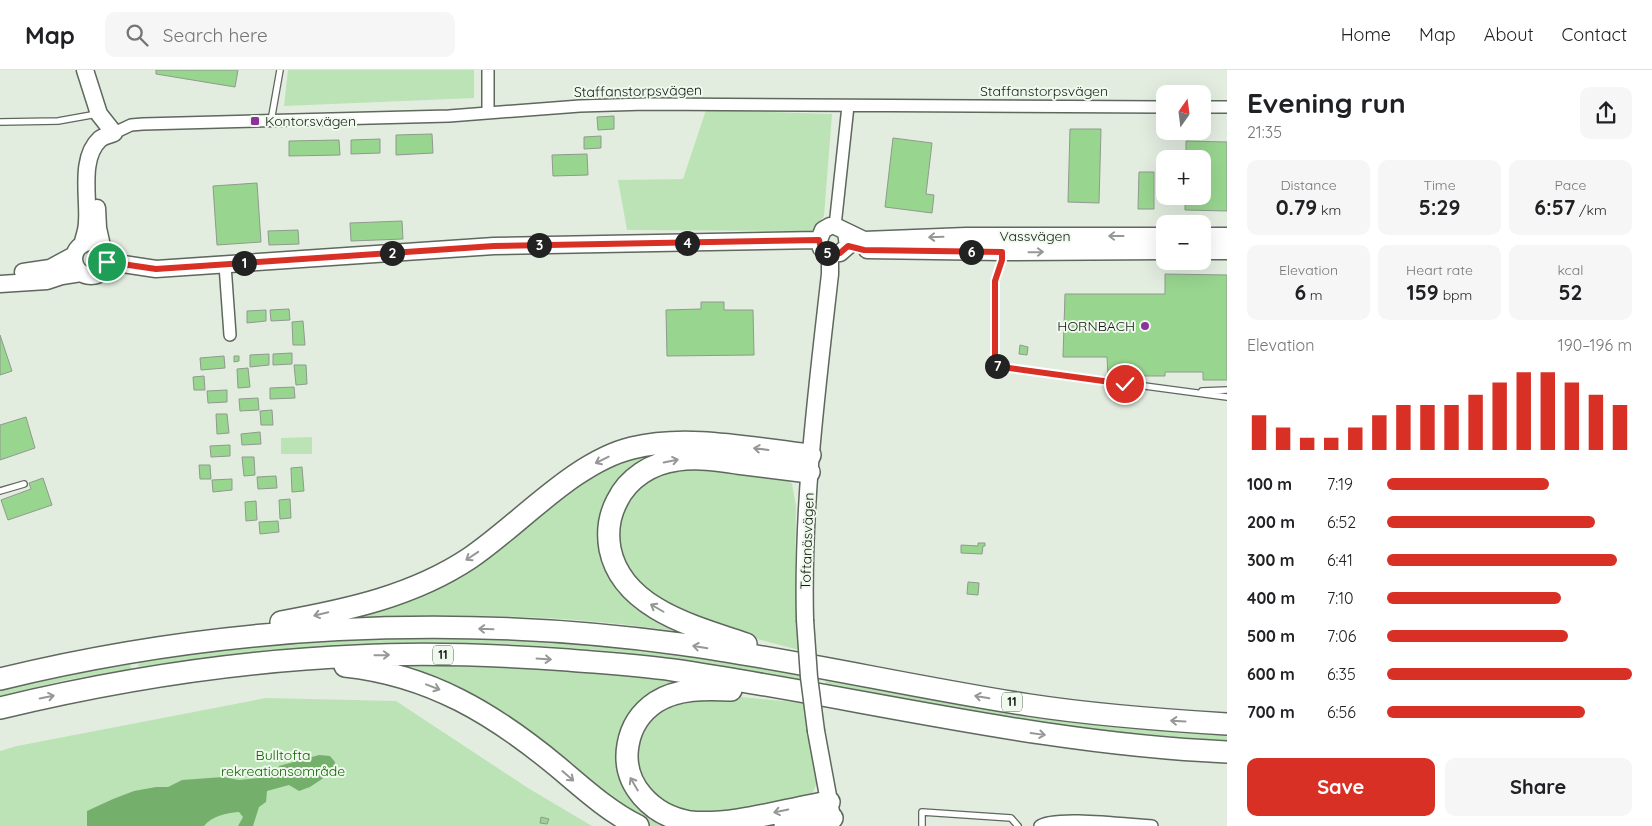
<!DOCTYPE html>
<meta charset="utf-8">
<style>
:root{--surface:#fff;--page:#f6f6f6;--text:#202124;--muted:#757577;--line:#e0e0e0;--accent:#d93025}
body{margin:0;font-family:Quicksand,sans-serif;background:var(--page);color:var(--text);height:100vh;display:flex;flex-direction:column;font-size:19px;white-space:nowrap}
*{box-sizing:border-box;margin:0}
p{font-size:16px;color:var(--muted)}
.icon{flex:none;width:28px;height:28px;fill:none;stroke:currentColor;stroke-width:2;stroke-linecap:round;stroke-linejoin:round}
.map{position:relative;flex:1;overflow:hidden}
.sheet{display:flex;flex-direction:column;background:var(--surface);width:425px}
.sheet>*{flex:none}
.needle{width:32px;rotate:14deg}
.controls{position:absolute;left:1156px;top:15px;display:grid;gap:10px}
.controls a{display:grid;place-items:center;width:55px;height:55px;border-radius:10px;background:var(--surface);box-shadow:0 5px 20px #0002;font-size:25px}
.pin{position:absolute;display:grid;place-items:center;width:42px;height:42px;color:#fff;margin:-21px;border:2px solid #fff;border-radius:50%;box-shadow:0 1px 5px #0007}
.km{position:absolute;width:25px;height:25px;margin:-12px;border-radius:50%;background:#222;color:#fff;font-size:14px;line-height:25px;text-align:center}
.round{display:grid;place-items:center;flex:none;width:52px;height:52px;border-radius:10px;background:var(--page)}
.headline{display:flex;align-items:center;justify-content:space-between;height:85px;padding:0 20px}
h1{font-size:28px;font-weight:800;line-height:38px}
.metrics{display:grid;grid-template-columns:repeat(3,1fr);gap:8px;height:85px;padding:5px 20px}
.metrics div{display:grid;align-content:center;border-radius:10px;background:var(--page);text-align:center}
.metrics b{font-size:21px;font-weight:800}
.metrics small{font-size:14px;font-weight:400}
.metrics p{font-size:14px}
.chart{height:140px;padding:10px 20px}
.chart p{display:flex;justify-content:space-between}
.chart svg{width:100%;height:90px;margin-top:5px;stroke:var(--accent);stroke-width:6}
.cta{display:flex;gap:10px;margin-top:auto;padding:10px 20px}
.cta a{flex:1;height:58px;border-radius:10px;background:var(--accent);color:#fff;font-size:20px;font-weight:800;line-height:58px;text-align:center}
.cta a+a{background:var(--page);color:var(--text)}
ul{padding:0 20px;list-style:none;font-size:16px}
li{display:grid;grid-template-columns:80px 60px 1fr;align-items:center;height:38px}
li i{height:12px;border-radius:6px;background:var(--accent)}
header{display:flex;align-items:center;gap:30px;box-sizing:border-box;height:70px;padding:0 25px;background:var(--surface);border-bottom:1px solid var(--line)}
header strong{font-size:24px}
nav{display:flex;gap:28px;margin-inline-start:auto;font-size:18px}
.search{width:350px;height:45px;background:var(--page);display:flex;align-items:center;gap:12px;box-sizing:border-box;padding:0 18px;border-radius:10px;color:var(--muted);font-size:19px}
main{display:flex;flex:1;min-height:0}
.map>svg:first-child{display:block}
</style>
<header>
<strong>Map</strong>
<div class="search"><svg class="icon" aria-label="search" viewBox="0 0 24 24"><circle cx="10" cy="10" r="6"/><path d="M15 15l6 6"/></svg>Search here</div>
<nav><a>Home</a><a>Map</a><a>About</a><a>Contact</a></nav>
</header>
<main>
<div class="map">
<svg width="1227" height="756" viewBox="0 0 1227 756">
<rect width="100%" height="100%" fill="#e2ede0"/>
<path fill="#bce3b6" d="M288 0H474V28L284 36Z
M706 40 832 44 824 146 813 161 627 160 618 110 683 109Z
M312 367V384H281V368Z
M667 377 642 395 604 484 699 564C649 557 598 551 547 548 475 544 403 546 330 548L384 535 597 398Z
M675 396 787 409 792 414 796 436 795 499 799 580 761 570 710 555 646 523 618 482 621 438 630 422Z
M305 567H559L801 599V610C740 600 679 589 618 582 517 572 405 569 304 578 249 582 194 590 139 598L137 587Z
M129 587 131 599 66 610 0 626V615Z
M384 590H496L724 614 664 622 621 699 685 756H651L632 748Z
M825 604 1227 658V670C1092 664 959 640 826 615Z
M731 626 804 633 817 712 812 725 729 745 673 741 638 709 636 668 641 658 673 631Z
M266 628 396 631 528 718 592 756H0V681L17 676Z"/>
<path fill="#74b06c" d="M319 685 330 686 335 692 334 701 310 717 299 721 289 715 267 721 266 732 259 737 253 756H238L243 747 239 742C226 743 212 746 204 756H87V741L113 729 134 721 156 717H168L182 710 223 707 239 710 270 707 278 704 279 696Z"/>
<path fill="#98d58f" stroke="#8f9a8e" d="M156 0H238L235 17 156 4Z
M614 46V59L598 60 597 47Z
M1070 59H1101L1099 133 1068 132Z
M432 64 433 83 396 85V65Z
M601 66V78L584 79V67Z
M893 68 932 73 926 124 934 125 932 143 885 137Z
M380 69V83L351 84V70Z
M339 70 340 85 289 86V71Z
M1186 71 1227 72V141L1185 140V126H1202V89H1172L1173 83H1186Z
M587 84 588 105 553 106 552 85Z
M1139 102H1154V139H1138Z
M257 113 261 172 217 175 213 116Z
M402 151 403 169 351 171 350 153Z
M298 160 299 174 269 175 268 161Z
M1165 204 1227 205V310H1203V302H1165V306H1108L1107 287H1063L1065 224H1165Z
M701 232H724V240H753L754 285 667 286 666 240 701 239Z
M289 239 290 250 271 251 270 240Z
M266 240V251L247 253V241Z
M303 251 305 275H293L292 252Z
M0 265 12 301 0 305Z
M1020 275 1028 277 1027 285 1019 284Z
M292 283V294L273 295V284Z
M269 284V295L250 297V285Z
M224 286 225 298 201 300 200 288Z
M234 286H239V291L234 292Z
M294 295H306L307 314 296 315Z
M248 298 250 317 238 318 237 299Z
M204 306 205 320H194L193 307Z
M294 317 295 328 270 329V318Z
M227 320V332L208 333 207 321Z
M258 328 259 340 240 341 239 329Z
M272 340 273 355H261L260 341Z
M216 344H227L229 363 217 364Z
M26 347 35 378 0 390V355Z
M260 362 261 374 242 375 241 364Z
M230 375V386L211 387 210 376Z
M242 387H254L255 405 244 406Z
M199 395H210L211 409H200Z
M302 397 304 421 292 422 291 398Z
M276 406 277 418 258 419 257 407Z
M43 408 52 435 8 450 1 430 31 419 29 413Z
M232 409V420L213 422 212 410Z
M290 429 291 448 280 449 279 430Z
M256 431 257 450 246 451 245 432Z
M278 451 279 462 260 464 259 452Z
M978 473H985V476H983L982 484 961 483V475L978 476Z
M968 512 979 513 978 525 967 524Z
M541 747 549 749 547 754 540 753Z"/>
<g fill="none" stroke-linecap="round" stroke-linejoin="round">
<g stroke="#5e685d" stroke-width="8">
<path id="lane" d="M271 51 280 0
M0 52 58 51 97 44
M1002 183V190L995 211V296L1227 327
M1202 321 1227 320
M0 421 24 414
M922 756V742L1011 748 1018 756"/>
</g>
<g stroke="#5e685d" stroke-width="14">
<path id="street" d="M488 0V43
M1202 37H1227
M114 63 131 55 143 54 449 46 580 36 646 34 1165 37
M835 156 848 36
M225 195 230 265
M1040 756C1054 745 1131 755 1152 756"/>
</g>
<g stroke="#5e685d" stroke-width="19">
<path id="secondary" d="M85 0 99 44 114 63
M97 138 98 158 102 176
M846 162 848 176 840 183 830 184 821 178 819 170 823 160 830 156H835L864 170 966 166H1165
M1202 166H1227
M74 189a17 17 0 1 1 34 0a17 17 0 1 1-34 0Z
M82 175C84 167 87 160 87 152 89 128 79 88 100 69 104 66 110 65 114 63
M867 180 1002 182 1165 181
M1202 181H1227
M107 184 123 194 156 199 494 176 819 170
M23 202 50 198 74 185
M0 214 47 211 62 206 81 203
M805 550C802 434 817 319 830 204V184
M816 661 831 742"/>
</g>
<g stroke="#5e685d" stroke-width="24">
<path id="highway" d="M281 552C347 540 413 526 470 488 520 454 574 392 632 378 688 364 754 379 810 385
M746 574C696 557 622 539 610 479 607 462 609 446 617 431 628 408 652 393 677 390 697 387 717 390 737 393 761 396 785 399 809 402
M345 596C430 605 494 644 558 697 584 719 608 741 638 756
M0 609C221 555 454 543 680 574 797 590 912 617 1029 635 1094 645 1161 650 1227 654
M731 620C706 619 678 618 656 632 641 642 631 657 628 675 621 715 653 746 690 752 735 756 785 739 829 732
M0 638C116 610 237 591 357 586 427 582 498 585 568 590 603 593 638 595 673 600 858 627 1040 674 1227 682
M785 756 832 748"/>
</g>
<use href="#lane" stroke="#fff" stroke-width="5.5"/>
<use href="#street" stroke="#fff" stroke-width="11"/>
<use href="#secondary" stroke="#fff" stroke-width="16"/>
<use href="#highway" stroke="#fff" stroke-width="21"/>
<g stroke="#5e685d" stroke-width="19" stroke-linecap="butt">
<path id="secondary-bridge" d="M805 550 809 607 816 661"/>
</g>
<use href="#secondary-bridge" stroke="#fff" stroke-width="16"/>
</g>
<defs><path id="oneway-shaft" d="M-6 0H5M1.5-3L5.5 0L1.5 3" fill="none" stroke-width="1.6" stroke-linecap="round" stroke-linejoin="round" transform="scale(1.25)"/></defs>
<g stroke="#969896">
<use href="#oneway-shaft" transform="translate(1116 166) rotate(-180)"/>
<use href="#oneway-shaft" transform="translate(936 167) rotate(178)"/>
<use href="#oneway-shaft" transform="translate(1036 182) rotate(-1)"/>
<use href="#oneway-shaft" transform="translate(761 379) rotate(-173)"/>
<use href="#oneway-shaft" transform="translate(602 390) rotate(154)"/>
<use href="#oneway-shaft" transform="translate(671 391) rotate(-12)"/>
<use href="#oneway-shaft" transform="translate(472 486) rotate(146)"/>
<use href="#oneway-shaft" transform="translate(657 538) rotate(-150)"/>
<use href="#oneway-shaft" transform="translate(321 544) rotate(167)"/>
<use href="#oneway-shaft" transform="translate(486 559) rotate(-178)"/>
<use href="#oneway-shaft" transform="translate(700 577) rotate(-171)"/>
<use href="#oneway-shaft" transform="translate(382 585) rotate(-1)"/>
<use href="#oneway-shaft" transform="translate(544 589) rotate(4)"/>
<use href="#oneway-shaft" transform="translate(433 617) rotate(21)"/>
<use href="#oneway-shaft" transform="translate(47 627) rotate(-12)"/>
<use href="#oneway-shaft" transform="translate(982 627) rotate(-170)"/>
<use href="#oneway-shaft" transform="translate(1178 651) rotate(-177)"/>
<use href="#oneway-shaft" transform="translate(1038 664) rotate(8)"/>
<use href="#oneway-shaft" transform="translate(568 706) rotate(41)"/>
<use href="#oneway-shaft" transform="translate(634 714) rotate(-120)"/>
<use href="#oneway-shaft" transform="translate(781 741) rotate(168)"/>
</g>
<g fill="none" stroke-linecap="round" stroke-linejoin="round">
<g stroke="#fff" stroke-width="10">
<path id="route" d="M107 192V184L122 194 156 199 494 176 819 170 821 178 830 184 840 183 848 176 864 180 1002 182V190L995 211V296L1125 314"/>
</g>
<use href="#route" stroke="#d93025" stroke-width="6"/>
</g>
<g fill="#8d329d" stroke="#effaed" stroke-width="2">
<rect x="250" y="46" width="10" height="10" rx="2.5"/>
<circle cx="1145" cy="256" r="5"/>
</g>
<g text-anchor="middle" stroke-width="4" stroke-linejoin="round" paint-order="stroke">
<g fill="#effaed" stroke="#565c56" stroke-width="1">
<rect x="433" y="575.5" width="20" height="19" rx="4"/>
<rect x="1002" y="622.5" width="20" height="19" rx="4"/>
</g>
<g font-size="12" font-weight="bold" fill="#151915">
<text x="443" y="589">11</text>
<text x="1012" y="636">11</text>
</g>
<g font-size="14" fill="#151915" stroke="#effaed">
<text transform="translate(638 21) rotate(-1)" y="5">Staffanstorpsvägen</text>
<text x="1044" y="26">Staffanstorpsvägen</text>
<text x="1035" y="171">Vassvägen</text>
<text transform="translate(807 471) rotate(-88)" y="5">Toftanäsvägen</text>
</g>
<g font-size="14" fill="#151915" stroke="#effaed" text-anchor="start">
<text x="265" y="56">Kontorsvägen</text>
<text x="1135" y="261" text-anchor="end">HORNBACH</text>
</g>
<g font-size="14" fill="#106503" stroke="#effaed">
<text x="283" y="690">Bulltofta<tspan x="283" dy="16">rekreationsområde</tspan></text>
</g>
</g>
</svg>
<div class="controls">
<a><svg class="needle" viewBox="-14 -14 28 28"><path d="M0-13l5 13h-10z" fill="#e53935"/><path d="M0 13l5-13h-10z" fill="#757577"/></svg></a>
<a>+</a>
<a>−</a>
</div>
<div class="pin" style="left:107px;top:192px;background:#1e9e55"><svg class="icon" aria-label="arrive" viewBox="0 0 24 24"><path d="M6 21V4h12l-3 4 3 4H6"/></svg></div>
<div class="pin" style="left:1125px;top:314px;background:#d93025"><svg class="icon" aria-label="check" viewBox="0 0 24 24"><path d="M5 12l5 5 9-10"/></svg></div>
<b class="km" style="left:244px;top:193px">1</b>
<b class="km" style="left:392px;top:183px">2</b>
<b class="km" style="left:539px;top:175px">3</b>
<b class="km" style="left:687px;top:173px">4</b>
<b class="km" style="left:827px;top:183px">5</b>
<b class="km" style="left:971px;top:182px">6</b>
<b class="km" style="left:997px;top:296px">7</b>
</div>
<section class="sheet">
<div class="headline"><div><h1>Evening run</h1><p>21:35</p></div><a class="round"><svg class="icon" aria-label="share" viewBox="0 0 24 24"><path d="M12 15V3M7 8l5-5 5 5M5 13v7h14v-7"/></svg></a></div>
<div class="metrics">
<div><p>Distance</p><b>0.79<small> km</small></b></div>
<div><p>Time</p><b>5:29</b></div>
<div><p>Pace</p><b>6:57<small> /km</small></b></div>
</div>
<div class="metrics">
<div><p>Elevation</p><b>6<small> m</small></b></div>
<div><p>Heart rate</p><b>159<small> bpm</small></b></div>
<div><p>kcal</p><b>52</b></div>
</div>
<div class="chart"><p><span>Elevation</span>190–196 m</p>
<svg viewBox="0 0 160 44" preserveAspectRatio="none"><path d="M5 44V27M15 44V33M25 44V38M35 44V38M45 44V33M55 44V27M65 44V22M75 44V22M85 44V22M95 44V17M105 44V11M115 44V6M125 44V6M135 44V11M145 44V17M155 44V22"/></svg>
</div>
<ul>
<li><b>100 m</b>7:19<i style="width:66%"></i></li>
<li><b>200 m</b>6:52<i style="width:85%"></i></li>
<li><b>300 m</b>6:41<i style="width:94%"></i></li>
<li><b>400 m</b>7:10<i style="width:71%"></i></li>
<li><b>500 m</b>7:06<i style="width:74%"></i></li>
<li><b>600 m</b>6:35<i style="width:100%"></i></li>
<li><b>700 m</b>6:56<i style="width:81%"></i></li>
</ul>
<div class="cta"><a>Save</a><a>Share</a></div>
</section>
</main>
